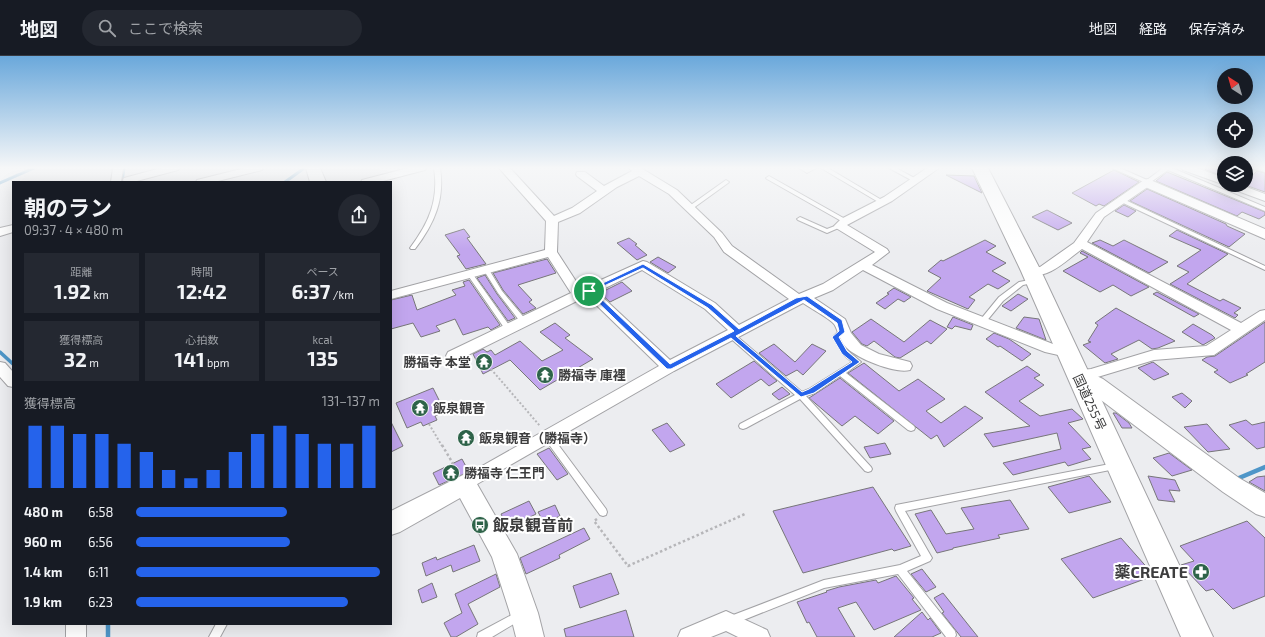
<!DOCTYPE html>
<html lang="ja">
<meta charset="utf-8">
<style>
:root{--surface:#171b24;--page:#242831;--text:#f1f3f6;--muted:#9ea1a6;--line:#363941;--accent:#2563eb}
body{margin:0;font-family:"Exo 2","Noto Sans JP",sans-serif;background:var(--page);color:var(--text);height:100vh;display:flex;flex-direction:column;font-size:15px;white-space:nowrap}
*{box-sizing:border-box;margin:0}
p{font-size:13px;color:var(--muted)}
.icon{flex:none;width:22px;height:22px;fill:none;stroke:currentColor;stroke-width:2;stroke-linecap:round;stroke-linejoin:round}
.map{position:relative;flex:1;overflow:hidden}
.details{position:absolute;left:12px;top:125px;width:380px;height:444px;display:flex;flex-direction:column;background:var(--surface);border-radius:0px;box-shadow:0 4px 16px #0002}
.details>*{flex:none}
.needle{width:26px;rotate:323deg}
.tools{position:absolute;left:1217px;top:12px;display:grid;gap:8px}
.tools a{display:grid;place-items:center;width:36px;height:36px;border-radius:50%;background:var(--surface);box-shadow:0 4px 16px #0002;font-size:20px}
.pin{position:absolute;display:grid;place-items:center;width:34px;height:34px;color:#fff;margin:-17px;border:2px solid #fff;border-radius:50%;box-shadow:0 1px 4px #0007}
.round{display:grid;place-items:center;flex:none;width:42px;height:42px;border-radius:21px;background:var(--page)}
.overview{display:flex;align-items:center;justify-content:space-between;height:68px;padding:0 12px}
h1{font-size:22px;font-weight:700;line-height:30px}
.stats{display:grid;grid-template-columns:repeat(3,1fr);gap:6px;height:68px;padding:4px 12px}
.stats div{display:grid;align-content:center;border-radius:0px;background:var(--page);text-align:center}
.stats b{font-size:20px;font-weight:700}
.stats small{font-size:11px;font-weight:400}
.stats p{font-size:11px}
.chart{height:112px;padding:8px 12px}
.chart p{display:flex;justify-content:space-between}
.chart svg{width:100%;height:72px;margin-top:4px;stroke:var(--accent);stroke-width:6}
ul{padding:0 12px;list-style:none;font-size:13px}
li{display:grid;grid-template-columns:64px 48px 1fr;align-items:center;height:30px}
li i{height:10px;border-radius:5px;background:var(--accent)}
header{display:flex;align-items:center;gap:24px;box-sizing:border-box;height:56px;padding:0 20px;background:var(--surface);border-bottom:1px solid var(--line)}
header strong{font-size:19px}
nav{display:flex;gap:22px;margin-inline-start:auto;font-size:14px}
.search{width:280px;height:36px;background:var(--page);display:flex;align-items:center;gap:10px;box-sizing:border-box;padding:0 14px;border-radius:22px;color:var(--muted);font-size:15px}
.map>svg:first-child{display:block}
</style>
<header>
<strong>地図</strong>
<div class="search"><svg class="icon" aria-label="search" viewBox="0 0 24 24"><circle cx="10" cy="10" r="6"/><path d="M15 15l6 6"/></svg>ここで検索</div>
<nav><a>地図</a><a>経路</a><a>保存済み</a></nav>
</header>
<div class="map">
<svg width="1265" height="581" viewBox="0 0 1265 581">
<rect width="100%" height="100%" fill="#ecedf0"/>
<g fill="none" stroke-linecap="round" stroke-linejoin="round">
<path stroke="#4e96c8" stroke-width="3" d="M122 126 124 112
M285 126 303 113
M0 127 34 112"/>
<path stroke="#4e96c8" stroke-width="3.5" d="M0 296 13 308"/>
<path stroke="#4e96c8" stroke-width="4.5" d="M1239 422 1265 411
M108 568V581"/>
</g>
<path fill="#c2a6ee" stroke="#777679" d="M1202 112H1224V115L1219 119Z
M1114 114 1139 126 1104 150 1099 148 1096 150 1072 137Z
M1257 115 1265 117V136L1245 129 1246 120 1250 122Z
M1167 116 1265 156V159L1259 163 1242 156 1237 160 1156 125Z
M946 119 974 120 982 137Z
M1147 133 1226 168 1227 170 1245 178 1229 191 1130 145Z
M1124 149 1136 155 1128 161 1115 155Z
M1047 154 1072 167 1058 174 1032 161Z
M464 173 470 181 467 182 486 208 466 213 457 200 460 199 445 179Z
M1177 174 1228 198 1187 228 1220 245 1223 243 1241 252 1234 257 1238 259 1235 262 1170 228 1189 216 1177 210 1201 194 1169 180Z
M629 182 637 188 635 189 647 199 637 204 617 187Z
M985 184 996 190 986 196 1006 207 992 215 1010 225 998 233 988 228 969 241 975 244 968 253 927 235 941 222 928 215 941 204 943 205Z
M1100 184 1113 190 1124 184 1168 206 1149 217 1092 187Z
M1082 195 1149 231 1131 240 1113 229 1100 236 1063 215 1088 201 1080 197Z
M658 201 676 211 668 217 650 206Z
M547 203 556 217 518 229 532 244 529 246 536 252 523 258 503 234 493 217Z
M485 219 497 238 515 262 508 265 477 222Z
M469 224 500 269 491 274 488 271 463 279 455 263 436 270 440 275 421 281 413 267 391 273V244L412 239 417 254 456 239 452 234 465 230 463 226Z
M622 226 632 235 610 246 600 237Z
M894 232 911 241 904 246 898 243 885 253 876 247 889 238 887 237Z
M1157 236 1199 258 1194 261 1153 238Z
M1018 238 1028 243 1011 255 1002 250Z
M1116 252 1141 266 1175 285 1158 292 1152 293 1139 284 1111 298 1118 303 1105 307 1083 289 1091 286 1088 285 1098 269 1095 267Z
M953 261 973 269 971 274 955 270 952 273 947 271Z
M1024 261 1039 263 1046 284 1016 272Z
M871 263 904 286 930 264 947 273 931 288 927 285 900 302 895 301 874 285 867 290 862 288 852 276Z
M1265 266V306L1246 318 1248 319 1230 327 1214 316 1218 314 1202 304 1207 301 1215 300Z
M555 267 570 279 565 282 593 303 540 334 510 304 483 318 473 298 483 293 487 296 491 294 495 299 520 285 542 305 563 294 540 276Z
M1193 268 1212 279 1215 282 1203 289 1182 276Z
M994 277 1009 283 1031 298 1022 305 1000 290 998 291 986 283Z
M774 288 795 306 812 288 826 295 803 319 797 314 786 320 759 297Z
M754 305 777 325 769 330 761 323 731 342 716 328Z
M1153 306 1169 318 1154 324 1138 312Z
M864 307 899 335 918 323 945 343 926 355 941 367 965 350 983 362 944 391 937 379 931 383 848 317Z
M1027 310 1040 319 1034 322 1044 329 1019 345 1040 360 1072 353 1083 363 1068 367 1091 391 1082 393 1091 403 1068 410 1065 406 1013 419 1003 407 1061 393 1057 377 993 391 984 378 1030 370 985 336Z
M840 322 894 365 878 378 855 360 842 370 809 342Z
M782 331 790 338 779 344 772 338Z
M433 332 445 356 435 360 437 364 423 370 421 366 407 372 396 347Z
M1182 337 1192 345 1185 352 1172 341Z
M1113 357H1116L1129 367 1132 372H1122Z
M1246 364 1252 369 1265 366V391L1257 393 1229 369Z
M391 366 403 390 391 396Z
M667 367 685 389 670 396 652 374Z
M1207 368 1214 376 1230 393 1208 396 1184 371Z
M885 387 891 398 870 402 864 391Z
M549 392 568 418 557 424 537 398Z
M1169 397 1192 414 1172 420 1153 402Z
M462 403 469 416 439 429 433 417Z
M1089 420 1111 446 1069 457 1048 431Z
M1148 420 1175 424 1180 435 1169 434 1175 446 1158 444Z
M1265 420V435L1249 426 1257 421Z
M873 431 911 490 894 495 892 493 803 517 773 455Z
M1010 444 1029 473 998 479 1000 482 953 492V493L937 497 915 458 931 454 946 478 974 473 961 452Z
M529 445 536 458 508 472 501 458Z
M555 449 560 460 544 467 538 456Z
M1247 465 1265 482V540L1233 553 1213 533 1206 535 1181 509 1194 505 1180 490Z
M584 472 590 483 559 499 560 502 526 518 520 502Z
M1121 482 1151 516 1153 520 1093 542 1061 503Z
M474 489 480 505 453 516 451 509 426 520 422 507 436 501 437 504Z
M922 513 936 531 926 536 911 518Z
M611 517 619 538 580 552 573 530Z
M496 518 500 531 468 548 478 568 456 581H451L444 567 462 557 455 538Z
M896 520 914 542 912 543 921 554 874 574 856 546 838 552 855 581H817L809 566 807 567 797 546 827 536 826 535 839 531 876 524 878 527Z
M432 527 437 541 422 547 418 534Z
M943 537 970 571 978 581H961L942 557 944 556 934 542Z
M626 554 634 581H566L564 573Z
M922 556 928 564 930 562 941 577 932 581H894Z"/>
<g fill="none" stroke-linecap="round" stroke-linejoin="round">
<g stroke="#a3a3a6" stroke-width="2">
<path id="lane" d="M434 112H440C445 144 434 168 415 193H411L410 192C429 167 439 144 434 112Z
M799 112H816L807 117Z
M821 112H828L885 146 884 147H880Z
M889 112H896L918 124 915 126 913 125Z
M1112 112H1120L1147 124 1163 112H1172L1265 151V155L1168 114 1148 128Z
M1253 112H1265V116L1254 113Z
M769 120 847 164 848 165 847 166H843L767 123 766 122Z
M726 124 729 126 728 127 692 153H688V151Z
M1145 127 1265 179V183L1143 130 1142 129Z
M1121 142 1265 210V214L1119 145V143Z
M800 161 827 173 840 168 843 170 827 177 798 164 797 163Z
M486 211 488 212 502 235 526 264 527 266 526 268H522L498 237 483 213Z
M470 216 472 217 511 272 512 274 511 276H507L467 218Z
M1035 223 1037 224 1038 225 1037 226 1023 229 1003 245 985 267H981L980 265 981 263 999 241 1019 226Z
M840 274H844L845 276 840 282 847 294 861 306 846 317 914 370 915 372 914 374 911 375 908 374 840 320 815 337 806 340 871 411 872 413 871 415 868 416 865 415 800 343 746 372 743 373 740 372 739 370 740 368 795 339 729 281 728 279 729 277H733L802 336 809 333 852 306 843 298 833 281Z
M548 378 551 379 606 453 607 456 606 459 603 460 600 459 545 383 544 381 545 379Z
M1115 407 1118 408 1119 410 1118 412 1115 413 905 455 932 502 930 505 907 515 955 575 956 579 955 581H946L898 518 824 532 731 569 728 567 726 564 728 561 824 524 900 509 921 500 896 455 895 452 896 449Z
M519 555 522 557 524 560 522 563 492 581H477L478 577Z
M216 568H227L220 581H209Z"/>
</g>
<g stroke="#a3a3a6" stroke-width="2">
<path id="street" d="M113 112H123L121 126H111Z
M161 112H179L178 114 133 126H124L123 124 124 122Z
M245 112H263L262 114 214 126H196L197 124Z
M408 112H426L425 114 379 126H361L362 124Z
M499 112H510L554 160 572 152 597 135 577 120 576 118 577 116H585L604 130 632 115 629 112H641L677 134 722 177 732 190 799 238 823 228 875 196 836 172 834 170 841 163 884 141 927 112H939L892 145 847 169 887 193 889 196 872 209 947 247 1053 288 1072 292 1074 296 1072 300 1067 301 1045 296 937 253 863 214 833 234 814 242 845 263 851 277 861 289 879 298 910 306 912 310 910 314C895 318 855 302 845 290 840 284 837 272 834 268 829 262 810 252 803 247L674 315 465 435 459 433 457 428 459 423 659 310 587 240 458 304 453 305 448 304 446 300 448 296 571 237 548 201 391 243V235L545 194 546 165ZM639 120 669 138 714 181 724 196 789 243 739 269 715 247 647 206 643 205 581 233 557 196 558 166 580 157 617 131ZM642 214 705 253 728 274 670 304 597 236Z
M1182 112H1197L1224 122 1225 129 1183 114Z
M1148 123 1265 173V181L1149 130 1104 161 1087 186 1241 267 1260 255 1265 254V264L1214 299 1154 304 1091 323 1078 324 1073 323 1071 319 1073 315 1091 313 1154 294 1206 290 1231 274 1082 193C1065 205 1049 224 1027 218L1025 215 1027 212 1040 211 1074 187 1096 157 1144 124Z
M1226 129H1241L1265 138V145L1227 131Z
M13 169V176L0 180V172Z
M0 306 5 307 13 316V331L8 330 0 321Z
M726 555 767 574 770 581H738L726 575 711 581H678L681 574Z
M66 568H86V581H66Z"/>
</g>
<g stroke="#a3a3a6" stroke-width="2">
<path id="secondary" d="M306 112H320L326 126H310Z
M1078 311 1103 323 1239 422 1265 437V461L1256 458 1223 436 1089 335 1071 324 1068 319 1071 314Z
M465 418 473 421 517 498 538 557 544 581H516L510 557 492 501 460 442 400 476 391 479V455Z"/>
</g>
<g stroke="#a3a3a6" stroke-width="2">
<path id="highway" d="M972 112H988L1041 215 1213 581H1181L1021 215Z"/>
</g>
<path stroke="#b6b6b9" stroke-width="2" stroke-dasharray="2 2" stroke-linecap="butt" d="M491 313 540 370
M429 368 442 390"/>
<path stroke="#b6b6b9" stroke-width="2.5" stroke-dasharray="2.5 2.5" stroke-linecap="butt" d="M442 389 458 416
M597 463 594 465 628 510 745 458"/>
<use href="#lane" fill="#fff" fill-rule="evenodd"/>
<use href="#street" fill="#fff" fill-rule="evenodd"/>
<use href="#secondary" fill="#fff" fill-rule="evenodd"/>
<use href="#highway" fill="#fff" fill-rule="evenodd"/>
</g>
<linearGradient id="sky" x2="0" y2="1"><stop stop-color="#6aa8db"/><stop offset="0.58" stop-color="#f6f7f8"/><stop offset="1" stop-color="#f6f7f8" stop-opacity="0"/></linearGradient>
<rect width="1265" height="193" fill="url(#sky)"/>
<path fill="#2563eb" stroke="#fff" fill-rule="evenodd" d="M643 208 712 249 739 273 796 242 807 240 842 264 845 276 839 281 847 295 860 306 814 337 801 341 731 282 671 313H667L586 235ZM643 212 708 252 734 275 670 308 593 235ZM804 244 837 267 839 275 832 281 842 298 852 306 809 333 802 336 736 280Z"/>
<defs>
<g id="temple-disc" transform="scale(0.9)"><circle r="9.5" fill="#2e6349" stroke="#fff"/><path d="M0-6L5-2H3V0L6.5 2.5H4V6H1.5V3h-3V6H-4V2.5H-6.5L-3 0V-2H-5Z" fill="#fff"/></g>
<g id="bus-disc" transform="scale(0.9)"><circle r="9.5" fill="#2e6349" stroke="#fff"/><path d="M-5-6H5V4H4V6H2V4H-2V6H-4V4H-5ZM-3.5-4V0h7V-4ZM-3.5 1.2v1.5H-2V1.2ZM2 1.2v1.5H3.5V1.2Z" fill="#fff"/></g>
<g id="pharmacy-disc" transform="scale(0.9)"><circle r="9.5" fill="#2e6349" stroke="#fff"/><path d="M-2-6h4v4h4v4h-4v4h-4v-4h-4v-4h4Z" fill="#fff"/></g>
</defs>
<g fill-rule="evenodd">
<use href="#temple-disc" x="484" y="306"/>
<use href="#temple-disc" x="545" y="319"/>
<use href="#temple-disc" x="420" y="352"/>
<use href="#temple-disc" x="466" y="382"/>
<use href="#temple-disc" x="451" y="417"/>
<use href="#bus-disc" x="480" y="469"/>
<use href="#pharmacy-disc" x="1201" y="516"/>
</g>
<g text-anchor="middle" stroke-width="4" stroke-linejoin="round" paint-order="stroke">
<g font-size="13" font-weight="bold" fill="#3d3d3e" stroke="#fff" text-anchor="start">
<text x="471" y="311" text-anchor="end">勝福寺 本堂</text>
<text x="558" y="324">勝福寺 庫裡</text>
<text x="433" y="357">飯泉観音</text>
<text x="479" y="387">飯泉観音（勝福寺）</text>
<text x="464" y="422">勝福寺 仁王門</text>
</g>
<g font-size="13" fill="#3d3d3e" stroke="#fff">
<text transform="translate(1090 346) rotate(65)" y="5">国道255号</text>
</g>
<g font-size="16" font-weight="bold" fill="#3d3d3e" stroke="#fff" text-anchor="start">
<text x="493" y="475">飯泉観音前</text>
<text x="1188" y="522" text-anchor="end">薬CREATE</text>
</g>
</g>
</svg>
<div class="tools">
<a><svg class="needle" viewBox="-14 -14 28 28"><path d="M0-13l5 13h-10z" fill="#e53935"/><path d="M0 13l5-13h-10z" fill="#9ea1a6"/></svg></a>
<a><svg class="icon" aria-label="locate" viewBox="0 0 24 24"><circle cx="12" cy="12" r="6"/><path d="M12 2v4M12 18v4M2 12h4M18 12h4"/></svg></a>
<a><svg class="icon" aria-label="layers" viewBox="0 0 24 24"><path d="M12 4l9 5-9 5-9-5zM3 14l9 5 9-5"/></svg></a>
</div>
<div class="pin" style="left:589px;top:235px;background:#1e9e55"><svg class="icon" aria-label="arrive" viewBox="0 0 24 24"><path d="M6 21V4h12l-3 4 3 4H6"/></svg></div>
<section class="details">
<div class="overview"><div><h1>朝のラン</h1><p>09:37 · 4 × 480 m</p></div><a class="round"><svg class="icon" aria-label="share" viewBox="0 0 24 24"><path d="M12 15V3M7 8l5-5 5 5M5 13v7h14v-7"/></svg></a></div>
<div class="stats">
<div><p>距離</p><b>1.92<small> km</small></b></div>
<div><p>時間</p><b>12:42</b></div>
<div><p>ペース</p><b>6:37<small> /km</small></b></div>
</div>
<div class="stats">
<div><p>獲得標高</p><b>32<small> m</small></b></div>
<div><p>心拍数</p><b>141<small> bpm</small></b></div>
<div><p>kcal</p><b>135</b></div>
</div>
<div class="chart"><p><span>獲得標高</span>131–137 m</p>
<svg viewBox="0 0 160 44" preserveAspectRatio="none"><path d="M5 44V6M15 44V6M25 44V11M35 44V11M45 44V17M55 44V22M65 44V33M75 44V38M85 44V33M95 44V22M105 44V11M115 44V6M125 44V11M135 44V17M145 44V17M155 44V6"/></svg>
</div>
<ul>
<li><b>480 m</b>6:58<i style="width:62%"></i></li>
<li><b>960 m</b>6:56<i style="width:63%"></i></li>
<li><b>1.4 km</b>6:11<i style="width:100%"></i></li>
<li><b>1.9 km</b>6:23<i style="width:87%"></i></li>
</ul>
</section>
</div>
